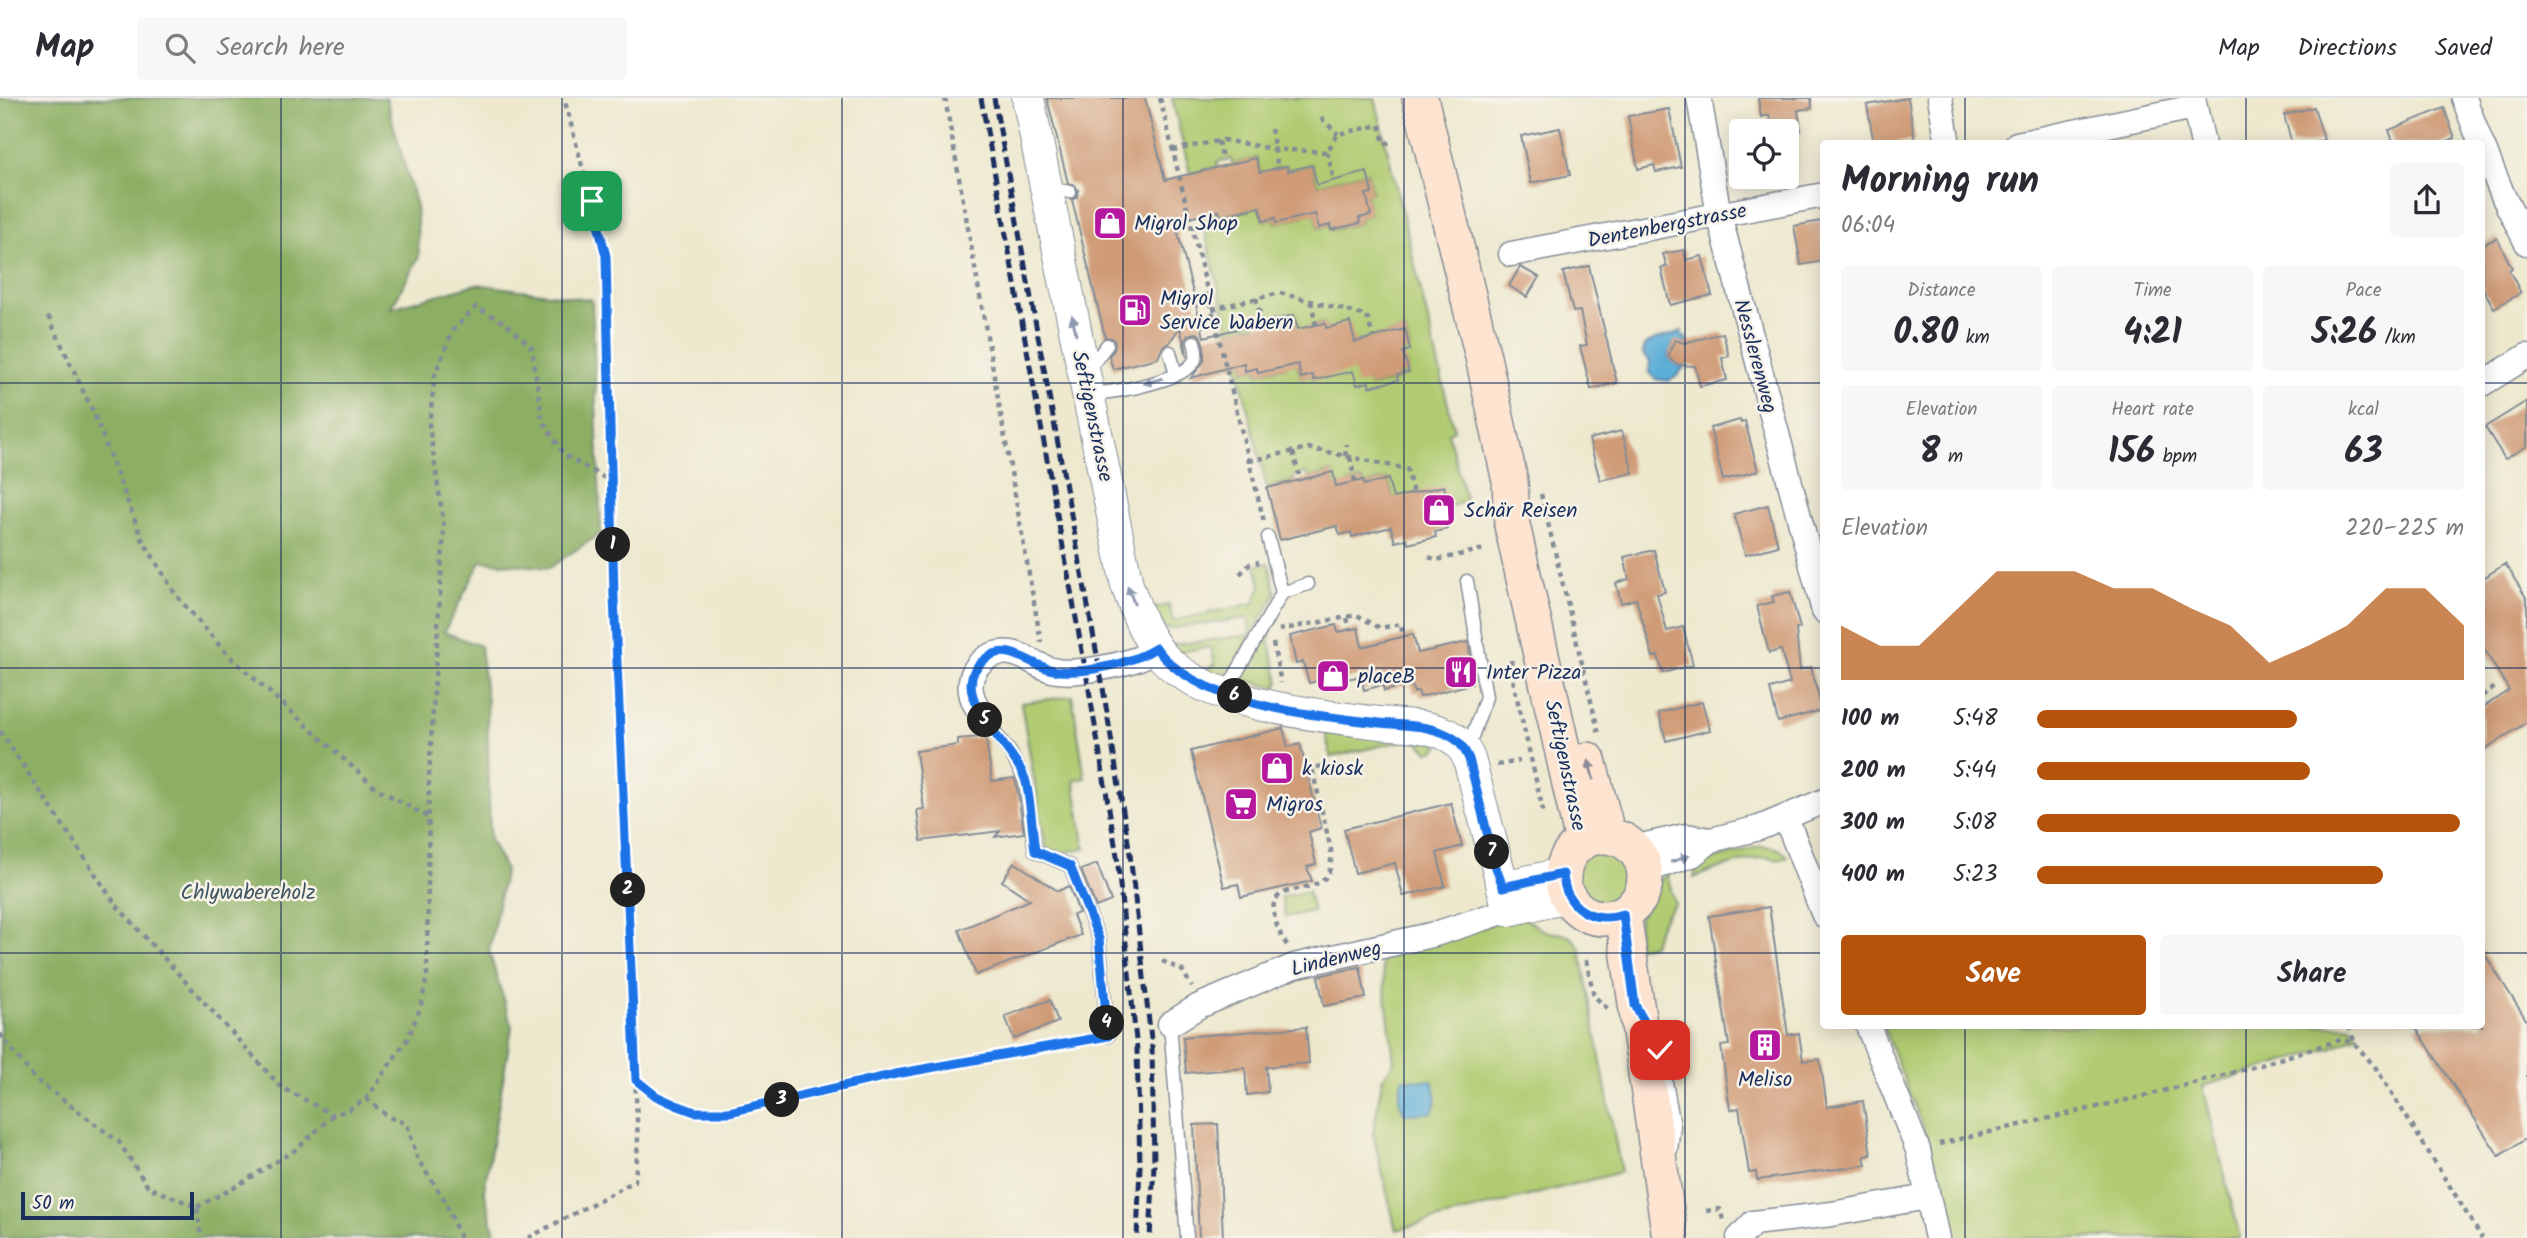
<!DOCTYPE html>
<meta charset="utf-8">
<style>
:root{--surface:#fff;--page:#f7f7f7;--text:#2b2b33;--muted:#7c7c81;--line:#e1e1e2;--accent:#b45309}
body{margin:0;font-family:Kalam,sans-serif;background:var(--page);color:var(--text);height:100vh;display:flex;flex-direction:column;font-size:26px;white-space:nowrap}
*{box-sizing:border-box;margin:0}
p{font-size:23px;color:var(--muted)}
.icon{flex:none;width:38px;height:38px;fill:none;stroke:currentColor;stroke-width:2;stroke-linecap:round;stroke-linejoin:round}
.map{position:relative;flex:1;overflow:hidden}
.details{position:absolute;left:1820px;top:42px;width:665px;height:889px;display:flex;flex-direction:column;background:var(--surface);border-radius:7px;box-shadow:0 4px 18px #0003}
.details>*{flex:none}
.buttons{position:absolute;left:1729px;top:21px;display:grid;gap:14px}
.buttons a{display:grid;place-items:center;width:70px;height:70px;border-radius:7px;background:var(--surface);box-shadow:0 4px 18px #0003;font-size:35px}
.scale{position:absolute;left:21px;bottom:18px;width:173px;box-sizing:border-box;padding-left:7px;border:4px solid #1b2f5e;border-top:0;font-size:19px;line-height:24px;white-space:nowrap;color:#1b2f5e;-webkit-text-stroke:5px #f7f3e8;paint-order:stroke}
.pin{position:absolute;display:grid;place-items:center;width:60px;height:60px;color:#fff;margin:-30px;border-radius:14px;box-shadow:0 4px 10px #0006}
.km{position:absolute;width:35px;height:35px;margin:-18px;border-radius:50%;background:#222;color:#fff;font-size:19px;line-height:35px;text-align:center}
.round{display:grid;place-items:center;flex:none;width:74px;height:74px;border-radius:7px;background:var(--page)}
.summary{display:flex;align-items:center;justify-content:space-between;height:119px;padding:0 21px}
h1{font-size:38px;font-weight:600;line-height:52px}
.stats{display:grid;grid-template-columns:repeat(3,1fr);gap:10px;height:119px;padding:7px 21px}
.stats div{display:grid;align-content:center;border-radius:7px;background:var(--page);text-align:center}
.stats b{font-size:35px;font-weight:600}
.stats small{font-size:19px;font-weight:400}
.stats p{font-size:19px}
.chart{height:196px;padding:14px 21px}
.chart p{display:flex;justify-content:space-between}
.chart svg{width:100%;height:126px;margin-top:7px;fill:var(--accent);opacity:.7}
.cta{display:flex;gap:14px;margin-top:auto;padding:14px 21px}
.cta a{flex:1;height:80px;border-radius:7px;background:var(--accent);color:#fff;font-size:28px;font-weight:600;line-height:80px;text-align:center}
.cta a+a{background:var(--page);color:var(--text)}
ul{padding:0 21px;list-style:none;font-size:23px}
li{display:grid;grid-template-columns:112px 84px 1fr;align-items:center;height:52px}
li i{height:18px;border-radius:9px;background:var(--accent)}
header{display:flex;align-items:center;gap:42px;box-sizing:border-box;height:98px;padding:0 35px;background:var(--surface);border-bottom:2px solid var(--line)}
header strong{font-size:33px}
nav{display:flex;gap:38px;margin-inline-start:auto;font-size:24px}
.search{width:490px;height:63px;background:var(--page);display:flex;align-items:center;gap:18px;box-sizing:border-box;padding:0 24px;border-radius:7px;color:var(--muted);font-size:26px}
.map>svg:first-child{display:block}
</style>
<header>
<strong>Map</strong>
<div class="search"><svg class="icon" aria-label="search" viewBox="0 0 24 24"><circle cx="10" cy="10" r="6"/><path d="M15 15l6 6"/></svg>Search here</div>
<nav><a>Map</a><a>Directions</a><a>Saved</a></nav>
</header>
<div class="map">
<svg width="2527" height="1140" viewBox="0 0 2527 1140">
<rect width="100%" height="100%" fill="#f7f3e8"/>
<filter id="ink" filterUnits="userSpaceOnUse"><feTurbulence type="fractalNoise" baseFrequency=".0143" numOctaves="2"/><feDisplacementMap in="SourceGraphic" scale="14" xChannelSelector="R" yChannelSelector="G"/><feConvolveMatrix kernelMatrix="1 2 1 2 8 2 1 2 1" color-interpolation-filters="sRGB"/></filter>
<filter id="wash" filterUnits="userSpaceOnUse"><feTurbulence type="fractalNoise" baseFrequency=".00686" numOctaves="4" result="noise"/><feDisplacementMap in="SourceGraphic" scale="28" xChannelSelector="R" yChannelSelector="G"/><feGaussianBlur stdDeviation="1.57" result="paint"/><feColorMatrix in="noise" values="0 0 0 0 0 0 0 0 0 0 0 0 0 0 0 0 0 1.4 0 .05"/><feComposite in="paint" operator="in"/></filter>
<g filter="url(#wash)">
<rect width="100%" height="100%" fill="#ede8ce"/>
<path fill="#b0cb71" stroke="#667d68" stroke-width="2" d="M1172 0H1375L1454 332 1448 335 1466 403 1449 409 1393 400 1388 381 1364 387 1363 382 1349 385 1337 393 1332 374 1309 380 1307 375 1294 378V383L1267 390 1234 254 1240 252 1245 273 1257 270 1258 275 1287 268 1296 261 1301 280 1313 277 1314 282 1352 267 1369 284 1370 289 1398 282 1397 277 1408 274 1403 254 1410 251 1405 232 1355 244 1326 230 1324 225 1311 228 1299 236 1294 217 1270 223 1269 218 1255 221 1256 226 1229 233 1196 97 1202 95 1208 116 1219 113 1221 118 1249 112 1258 104 1263 123 1275 120 1276 125 1304 118 1314 111 1319 130 1330 127 1332 132 1360 125 1359 120 1370 117 1366 96 1372 94 1367 74 1317 87 1312 67 1288 73 1286 68 1273 71 1261 79 1256 60 1232 66 1231 61 1217 64 1218 69 1190 76Z
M1269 465 1276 496 1236 563 1224 577 1215 578 1204 571 1215 567 1211 549 1178 554 1171 547 1250 537 1248 520 1167 531 1156 525 1150 511 1169 507 1173 523 1254 505 1261 488 1256 467Z
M1270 526V545L1279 584 1276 590 1242 581V576Z
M1072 598 1085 680 1074 682 1085 751 1047 757 1021 605Z
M1332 628 1422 639 1436 644 1439 648 1436 652 1428 654 1415 640 1331 659 1325 634Z
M1761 748C1772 748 1781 750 1788 759 1773 765 1774 758 1761 760 1738 764 1715 770 1694 780L1697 765Z
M1574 779a30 30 0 1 1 60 0a30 30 0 1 1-60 0Z
M1667 776 1675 806C1663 818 1657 830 1653 847L1637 849 1639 819 1652 802 1660 782Z
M1308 793 1313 813 1285 819 1281 799Z
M1519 818C1528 821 1532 826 1539 830 1555 840 1566 828 1580 850L1621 1074 1396 1132 1373 1036 1382 982 1394 963 1381 860Z
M1883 928H2352L2358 937 2331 950 2203 988 2240 1140H1947L1927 1040Z"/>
<path fill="#8caf63" stroke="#546f60" stroke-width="2" d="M0 0H386L416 108 419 159 391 210 476 186 592 202 601 435 549 470 481 463 444 534 480 548 487 605 490 742 505 771 489 853 512 929 484 1092 496 1140H0Z"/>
<path fill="#5caed7" stroke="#3c6e9a" stroke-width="2" d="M1682 233V238L1686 240 1688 244 1673 246 1669 259C1673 265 1677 267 1684 267L1689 263 1676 279 1669 283 1655 281 1649 273 1650 263 1643 256C1643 239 1668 240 1682 233Z
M1402 981 1432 983C1437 995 1438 1004 1431 1015L1404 1016 1399 1001Z"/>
<g id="blocks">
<path fill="#d09c78" d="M1047 0H1145L1165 82 1256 60 1260 74 1287 68 1288 73 1312 67 1317 87 1367 74 1372 95 1366 96 1371 117 1359 120 1360 125 1331 132 1330 127 1319 130 1315 116 1276 125 1275 120 1263 123 1260 109 1220 118 1219 113 1175 123 1204 239 1294 217 1298 231 1325 225 1326 230 1350 224 1355 244 1405 231 1410 252 1403 254 1409 274 1397 277 1398 282 1369 289V284L1357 287 1353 273 1314 282 1313 277 1301 280 1298 266 1258 275 1257 270 1245 273 1244 265 1191 280 1204 263V248L1200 237 1196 235 1188 237 1185 242 1187 259 1180 229 1169 245 1163 248 1158 260 1113 271 1109 258 1114 252 1115 244 1112 240 1105 239 1072 102 1077 99 1078 92 1075 87 1068 85Z
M1758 0H1811L1812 10 1798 12 1801 33H1772L1769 17 1761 19Z
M1908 0 1915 43 1874 46 1867 7Z
M2314 9 2324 42 2311 46H2292L2284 17Z
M2444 10 2455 40 2442 46H2394L2389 32Z
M1669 11 1681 69 1656 74 1654 67 1638 71 1628 18Z
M1560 30 1570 77 1531 85 1521 38Z
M1821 123 1824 163 1801 167 1794 128Z
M2497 140 2512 170 2509 172 2521 195 2494 210 2482 189V147Z
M1684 152 1686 162 1702 158 1712 197 1670 207 1661 170 1667 169 1663 156Z
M1589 168 1617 285 1591 291 1580 248 1587 247 1580 213 1573 214 1563 174Z
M1520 169 1539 179 1527 199 1509 188Z
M1723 235 1729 258 1722 260 1727 282 1700 288 1695 268 1678 267 1673 264 1669 259 1670 252 1675 242 1684 245Z
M2527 303V348L2505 361 2485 329Z
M1740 322 1741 325 1745 323 1758 373 1723 382 1710 330Z
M1622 333 1633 375 1600 382 1589 341Z
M1333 374 1336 388 1363 382 1364 387 1388 381 1393 400 1444 388 1449 409 1442 410 1447 431 1435 434 1436 439 1408 446 1407 441 1395 444 1391 429 1352 439 1351 434 1340 437 1337 428 1280 442 1267 390Z
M1768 407 1778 448 1745 457 1734 416Z
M1654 452 1665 494 1657 496 1667 533 1683 529 1693 567 1663 575 1658 558 1653 559 1636 501 1621 505 1616 485 1629 481 1624 459Z
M2505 466 2527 501V624L2482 653V610L2509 592 2482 548V481Z
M1790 494 1800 530 1796 531 1800 572 1811 569 1822 612 1778 624 1770 591 1790 585 1781 552 1769 555 1757 508 1774 504 1772 498Z
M1336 527 1338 534 1358 530 1362 549 1413 536 1418 555 1468 544 1471 564 1467 566 1472 586 1420 599 1418 593 1414 595 1411 586 1384 593 1383 587 1364 592 1361 578 1329 585 1328 581 1309 585 1303 564 1296 566 1290 538Z
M1702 604 1710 632 1666 643 1659 615Z
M1283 630 1288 649 1300 646 1321 730 1309 734 1316 766 1307 769 1312 783 1241 799 1238 786 1224 789 1191 653Z
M980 639 986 641 992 683 1014 680 1016 684 1024 735 995 739 1000 733 921 743 917 712 924 711 916 653 958 647V641Z
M1451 705 1462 748 1437 755 1445 788 1403 798 1395 765 1355 775 1344 731Z
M1014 764 1058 793 1069 788 1079 815 1073 817 1081 837 976 877 959 832 1030 802 1002 783Z
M1097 766 1111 803 1096 809 1081 772Z
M1769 809 1788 937 1799 935 1803 963 1820 961 1827 1009 1863 1003 1871 1057 1864 1058 1866 1067 1757 1082 1756 1074 1749 1075 1739 1010 1730 1012 1721 948 1729 947 1709 818Z
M2482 852 2527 923V1040L2499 1058 2415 928H2482Z
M1360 869 1366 900 1324 908 1318 878Z
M1050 902 1058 924 1014 941 1005 918Z
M1306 929 1309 965 1266 969 1268 994 1247 997 1245 970 1186 975 1183 939Z
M1218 1026 1223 1140H1199L1194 1027Z"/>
</g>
</g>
<g filter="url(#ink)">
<use href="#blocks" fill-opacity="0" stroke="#848c96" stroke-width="2"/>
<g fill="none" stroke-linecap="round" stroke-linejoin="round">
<g stroke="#848c96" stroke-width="15">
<path id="service" d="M1046 90 1070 94
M1170 254 1176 277
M1089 271 1107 247
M1089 295C1111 296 1180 283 1193 265 1198 258 1196 252 1194 244
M1282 495 1308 486
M1225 595 1282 495 1268 439
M989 627 1010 654 1025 682 1035 753 1070 768 1099 841 1108 938
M1467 653 1486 599 1467 483
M1170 926 1187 1140
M1654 941 1661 956 1674 1028 1671 1052"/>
</g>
<g stroke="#848c96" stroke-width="27">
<path id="minor" d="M1699 0 1719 117 1824 513
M1940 0 1948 46
M2193 0 2203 46
M2464 0 2481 46
M2017 46 2194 9
M2482 47 2504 100 2527 145
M1511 156 1824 97
M2482 286 2527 258
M989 627C982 617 973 606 971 594 967 570 989 551 1011 555 1027 557 1040 571 1057 573 1077 576 1117 568 1137 561 1144 559 1150 553 1156 550
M1786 720 1824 817
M1633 750 1686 738 1711 742 1759 730 1824 703
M1645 773 1692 757 1711 742
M1170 926 1199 908 1294 868 1435 836 1509 812
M1868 928 1918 1052 1937 1140
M1739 1140 1753 1125 1832 1116 1927 1099"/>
</g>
<g stroke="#848c96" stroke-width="34">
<path id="tertiary" d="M1028 0 1127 487C1136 512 1145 539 1163 559 1208 608 1317 617 1380 625 1400 627 1424 627 1443 635 1456 640 1463 648 1469 661L1509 812 1568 798
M1503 789 1563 776"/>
</g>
<g stroke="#848c96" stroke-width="38">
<path id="secondary" d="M1420 0 1483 259 1504 356 1510 383 1512 427 1583 744
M1588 662 1608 738
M1563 779a41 41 0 1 1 82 0a41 41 0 1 1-82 0Z
M1623 816 1670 1140"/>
</g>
<path stroke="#848c96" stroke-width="4.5" stroke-dasharray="5 5" stroke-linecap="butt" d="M945 0 1041 544
M1160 0 1264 424
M1321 20 1338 36
M1271 31 1278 70
M1218 43 1223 63
M1173 52 1223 42 1273 51 1327 54 1338 36 1380 27 1384 46 1393 43
M1327 54 1334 82
M1256 200 1261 220
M1311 203 1316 227
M1212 211 1280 195 1367 218 1373 239
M48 218 94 316 142 441 176 497 227 556 376 690 428 719
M1293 354 1299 377
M1345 358 1347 346
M1350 359 1355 384
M1249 363 1308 350 1407 371 1413 396
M1541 396 1599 636
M1429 459 1437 462 1484 451
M1240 476 1250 466 1259 464
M1347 520 1350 531
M1279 532 1357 517 1380 530 1401 526 1403 539
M1273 545 1281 585
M1511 562 1514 587 1544 717
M2482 598 2498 587
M0 633 116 807 281 989 333 1017 348 1012 366 1001 408 940 421 908 427 878 429 678 444 429 429 327 435 276 453 232 476 209 507 226 532 250 542 321 564 357 612 384
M1497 667 1520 663
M1306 671 1322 668
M1287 847C1280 837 1276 828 1274 816 1268 784 1311 797 1326 779 1332 771 1331 762 1331 752L1312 670
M1586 862 1594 898 1608 911
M1162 863 1182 872 1192 889
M2349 928 2355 946
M0 936 34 980 119 1044 148 1089 197 1109 201 1140
M637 983 656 998 675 1007 695 1014H729L896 977 1092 941
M366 1001 389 1019 407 1026 418 1062 444 1101 460 1140
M1939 1046 2148 997 2257 968 2343 941 2355 946 2376 970 2482 1140
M197 1109 235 1089 297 1051 333 1017
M1706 1113 1720 1111 1724 1125
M528 1140 635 1083 638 1045 614 499 606 158 564 0"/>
<use href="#service" stroke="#fff" stroke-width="12"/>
<use href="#minor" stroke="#fff" stroke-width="24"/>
<use href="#tertiary" stroke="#fff" stroke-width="32"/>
<use href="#secondary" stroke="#fde4d1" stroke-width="35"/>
<path stroke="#1b2f5e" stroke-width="5" stroke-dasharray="10 5" stroke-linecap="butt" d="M981 0 1088 586 1117 758 1137 952 1140 1068 1137 1140
M994 0 1102 584 1130 756 1152 950 1154 1067 1150 1140"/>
</g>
<defs><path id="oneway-solid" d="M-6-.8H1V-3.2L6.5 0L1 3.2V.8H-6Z" transform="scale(1.75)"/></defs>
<g fill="#8d97ae">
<use href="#oneway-solid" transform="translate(1074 227) rotate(-102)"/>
<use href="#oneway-solid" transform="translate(1153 283) rotate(165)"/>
<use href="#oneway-solid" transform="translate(1131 497) rotate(-109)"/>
<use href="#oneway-solid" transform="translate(1680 761) rotate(-19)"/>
</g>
<use fill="#8c8a98" href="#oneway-solid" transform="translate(1591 672) rotate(-104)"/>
</g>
<g fill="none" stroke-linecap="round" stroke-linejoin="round" filter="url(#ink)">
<g stroke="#fff" stroke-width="14">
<path id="route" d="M592 103 606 158 614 499 636 982 656 998 676 1007 695 1014H729L896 976 1108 938 1099 841 1070 768 1035 753C1032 730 1031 706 1026 684 1017 649 940 595 985 561 1010 541 1034 572 1059 573 1089 575 1132 565 1156 550 1198 608 1313 617 1380 625 1402 627 1428 627 1448 637 1459 642 1464 650 1469 661L1495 767 1503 789 1563 776C1565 809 1591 826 1623 816L1635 907 1660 952"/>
</g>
<use href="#route" stroke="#1a73e8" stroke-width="9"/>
</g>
<path fill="none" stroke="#1b2f5e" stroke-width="2" stroke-opacity="0.55" d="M281 0V1140M562 0V1140M842 0V1140M1123 0V1140M1404 0V1140M1685 0V1140M1965 0V46M2246 0V46M0 285H1824M2482 285H2527M0 570H1824M2482 570H2527M0 855H1824M2482 855H2527M1965 928V1140M2246 928V1140"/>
<defs>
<g id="shop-square" transform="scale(1.75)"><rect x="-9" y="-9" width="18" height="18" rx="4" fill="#b5179e" stroke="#f7f3e8"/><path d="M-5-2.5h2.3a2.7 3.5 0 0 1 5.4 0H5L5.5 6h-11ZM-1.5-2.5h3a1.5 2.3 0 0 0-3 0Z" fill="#fff"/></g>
<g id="fuel-square" transform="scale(1.75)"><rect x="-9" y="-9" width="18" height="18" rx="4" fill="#b5179e" stroke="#f7f3e8"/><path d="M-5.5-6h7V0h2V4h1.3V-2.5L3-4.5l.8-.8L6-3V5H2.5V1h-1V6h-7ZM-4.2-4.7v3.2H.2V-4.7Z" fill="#fff"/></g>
<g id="restaurant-square" transform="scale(1.75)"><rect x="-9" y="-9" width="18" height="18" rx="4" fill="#b5179e" stroke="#f7f3e8"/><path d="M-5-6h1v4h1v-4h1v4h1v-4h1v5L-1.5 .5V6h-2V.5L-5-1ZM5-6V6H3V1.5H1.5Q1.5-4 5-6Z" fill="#fff"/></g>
<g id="supermarket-square" transform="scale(1.75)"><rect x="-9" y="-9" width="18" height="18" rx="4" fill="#b5179e" stroke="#f7f3e8"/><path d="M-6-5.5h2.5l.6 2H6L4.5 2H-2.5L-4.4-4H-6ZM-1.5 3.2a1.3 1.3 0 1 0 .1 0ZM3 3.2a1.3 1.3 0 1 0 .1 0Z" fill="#fff"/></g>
<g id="building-square" transform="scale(1.75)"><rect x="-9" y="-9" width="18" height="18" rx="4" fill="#b5179e" stroke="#f7f3e8"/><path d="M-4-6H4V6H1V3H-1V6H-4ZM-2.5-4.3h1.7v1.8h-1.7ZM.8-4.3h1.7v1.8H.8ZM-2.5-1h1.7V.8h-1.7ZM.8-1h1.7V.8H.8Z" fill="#fff"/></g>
</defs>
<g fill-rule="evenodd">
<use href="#shop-square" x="1110" y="125"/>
<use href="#fuel-square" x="1135" y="212"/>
<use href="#shop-square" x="1439" y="412"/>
<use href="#restaurant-square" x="1461" y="574"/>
<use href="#shop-square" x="1333" y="578"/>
<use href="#shop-square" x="1277" y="670"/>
<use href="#supermarket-square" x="1241" y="706"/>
<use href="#building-square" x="1765" y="947"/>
</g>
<g text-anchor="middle" stroke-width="5" stroke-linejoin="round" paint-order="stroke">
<g font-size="21" fill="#1b2f5e" stroke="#f7f3e8" text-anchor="start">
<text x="1134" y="132">Migrol Shop</text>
<text x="1160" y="207">Migrol<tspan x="1160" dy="24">Service Wabern</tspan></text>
<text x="1464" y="419">Schär Reisen</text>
<text x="1486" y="581">Inter Pizza</text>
<text x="1358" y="585">placeB</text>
<text x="1302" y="677">k kiosk</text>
<text x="1266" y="713">Migros</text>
<text x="1765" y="988" text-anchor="middle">Meliso</text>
</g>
<g font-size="21" fill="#1b2f5e" stroke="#f7f3e8">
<text transform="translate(1667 127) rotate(-11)" y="7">Dentenbergstrasse</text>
<text transform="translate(1756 258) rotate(75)" y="7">Nesslerenweg</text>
<text transform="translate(1093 318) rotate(78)" y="7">Seftigenstrasse</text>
<text transform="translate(1566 667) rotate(78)" y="7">Seftigenstrasse</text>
<text transform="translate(1336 860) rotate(-14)" y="7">Lindenweg</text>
</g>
<g font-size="21" fill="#405663" stroke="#f7f3e8">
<text x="248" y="801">Chlywabereholz</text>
</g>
</g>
</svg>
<div class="buttons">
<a><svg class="icon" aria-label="locate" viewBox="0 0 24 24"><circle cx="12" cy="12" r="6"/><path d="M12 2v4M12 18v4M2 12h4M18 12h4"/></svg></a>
</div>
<div class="scale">50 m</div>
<div class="pin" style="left:592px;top:103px;background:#1e9e55"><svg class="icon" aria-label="arrive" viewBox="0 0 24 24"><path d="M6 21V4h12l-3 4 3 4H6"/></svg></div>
<div class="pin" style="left:1660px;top:952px;background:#d93025"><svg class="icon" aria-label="check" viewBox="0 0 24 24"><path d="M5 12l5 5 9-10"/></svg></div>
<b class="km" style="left:613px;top:447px">1</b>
<b class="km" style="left:628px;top:792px">2</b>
<b class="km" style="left:782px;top:1002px">3</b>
<b class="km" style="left:1107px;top:925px">4</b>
<b class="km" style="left:985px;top:622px">5</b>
<b class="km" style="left:1235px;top:598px">6</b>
<b class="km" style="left:1492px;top:754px">7</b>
<section class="details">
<div class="summary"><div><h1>Morning run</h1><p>06:04</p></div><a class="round"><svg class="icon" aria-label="share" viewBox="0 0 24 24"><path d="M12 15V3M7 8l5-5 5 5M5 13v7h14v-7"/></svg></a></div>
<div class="stats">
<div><p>Distance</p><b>0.80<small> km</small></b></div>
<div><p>Time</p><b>4:21</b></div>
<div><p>Pace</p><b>5:26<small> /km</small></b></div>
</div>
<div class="stats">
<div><p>Elevation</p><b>8<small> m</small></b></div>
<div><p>Heart rate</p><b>156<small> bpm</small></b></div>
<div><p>kcal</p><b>63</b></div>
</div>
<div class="chart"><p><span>Elevation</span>220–225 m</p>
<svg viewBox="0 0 160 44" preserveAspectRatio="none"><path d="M0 44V25L10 32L20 32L30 19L40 6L50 6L60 6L70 12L80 12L90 19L100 25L110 38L120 32L130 25L140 12L150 12L160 25V44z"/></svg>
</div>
<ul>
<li><b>100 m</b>5:48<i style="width:61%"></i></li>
<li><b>200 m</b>5:44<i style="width:64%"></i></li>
<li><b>300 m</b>5:08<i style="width:99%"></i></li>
<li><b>400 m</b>5:23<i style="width:81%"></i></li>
</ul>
<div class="cta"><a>Save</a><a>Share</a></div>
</section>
</div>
